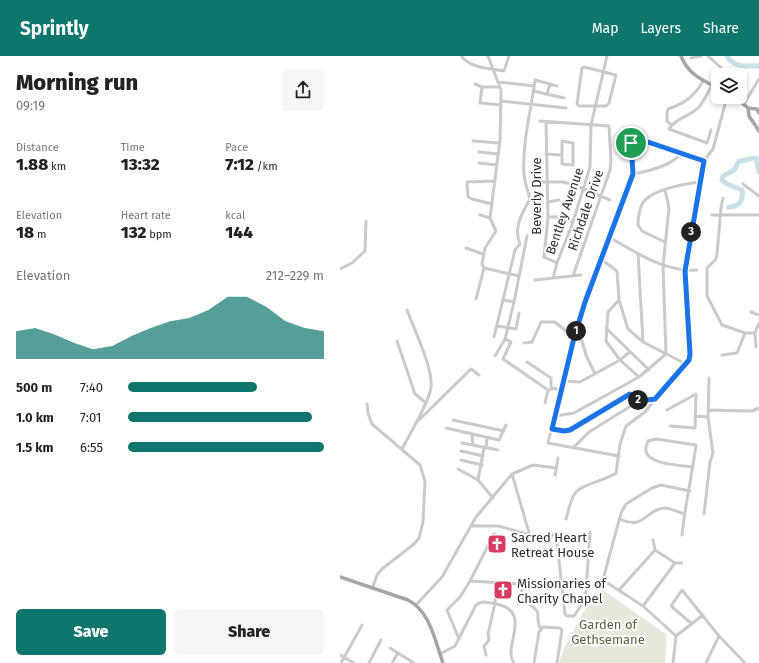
<!DOCTYPE html>
<meta charset="utf-8">
<style>
:root{--surface:#fff;--page:#f6f6f6;--text:#222;--muted:#767676;--accent:#0f766e}
body{margin:0;font-family:"Fira Sans",sans-serif;background:var(--page);color:var(--text);height:100vh;display:flex;flex-direction:column;font-size:15px;white-space:nowrap}
*{box-sizing:border-box;margin:0}
p{font-size:13px;color:var(--muted)}
.icon{flex:none;width:22px;height:22px;fill:none;stroke:currentColor;stroke-width:2;stroke-linecap:round;stroke-linejoin:round}
.map{position:relative;flex:1;overflow:hidden}
.sheet{display:flex;flex-direction:column;background:var(--surface);width:340px}
.sheet>*{flex:none}
.tools{position:absolute;left:371px;top:12px;display:grid;gap:8px}
.tools a{display:grid;place-items:center;width:36px;height:36px;border-radius:6px;background:var(--surface);box-shadow:0 2px 6px #0003;font-size:20px}
.pin{position:absolute;display:grid;place-items:center;width:34px;height:34px;color:#fff;margin:-17px;border:2px solid #fff;border-radius:50%;box-shadow:0 1px 4px #0007}
.km{position:absolute;width:20px;height:20px;margin:-10px;border-radius:50%;background:#222;color:#fff;font-size:11px;line-height:20px;text-align:center}
.round{display:grid;place-items:center;flex:none;width:42px;height:42px;border-radius:6px;background:var(--page)}
.headline{display:flex;align-items:center;justify-content:space-between;height:68px;padding:0 16px}
h1{font-size:22px;font-weight:800;line-height:30px}
.stats{display:grid;grid-template-columns:repeat(3,1fr);gap:6px;height:68px;padding:4px 16px}
.stats div{display:grid;align-content:center}
.stats b{font-size:17px;font-weight:800}
.stats small{font-size:11px;font-weight:400}
.stats p{font-size:11px}
.chart{height:112px;padding:8px 16px}
.chart p{display:flex;justify-content:space-between}
.chart svg{width:100%;height:72px;margin-top:4px;fill:var(--accent);opacity:.7}
.action{display:flex;gap:8px;margin-top:auto;padding:8px 16px}
.action a{flex:1;height:46px;border-radius:6px;background:var(--accent);color:#fff;font-size:16px;font-weight:800;line-height:46px;text-align:center}
.action a+a{background:var(--page);color:var(--text)}
ul{padding:0 16px;list-style:none;font-size:13px}
li{display:grid;grid-template-columns:64px 48px 1fr;align-items:center;height:30px}
li i{height:10px;border-radius:5px;background:var(--accent)}
header{display:flex;align-items:center;gap:24px;box-sizing:border-box;height:56px;padding:0 20px;background:var(--accent);color:#fff}
header strong{font-size:19px}
nav{display:flex;gap:22px;margin-inline-start:auto;font-size:14px}
main{display:flex;flex:1;min-height:0}
.map>svg:first-child{display:block}
</style>
<header>
<strong>Sprintly</strong>
<nav><a>Map</a><a>Layers</a><a>Share</a></nav>
</header>
<main>
<section class="sheet">
<div class="headline"><div><h1>Morning run</h1><p>09:19</p></div><a class="round"><svg class="icon" aria-label="share" viewBox="0 0 24 24"><path d="M12 15V3M7 8l5-5 5 5M5 13v7h14v-7"/></svg></a></div>
<div class="stats">
<div><p>Distance</p><b>1.88<small> km</small></b></div>
<div><p>Time</p><b>13:32</b></div>
<div><p>Pace</p><b>7:12<small> /km</small></b></div>
</div>
<div class="stats">
<div><p>Elevation</p><b>18<small> m</small></b></div>
<div><p>Heart rate</p><b>132<small> bpm</small></b></div>
<div><p>kcal</p><b>144</b></div>
</div>
<div class="chart"><p><span>Elevation</span>212–229 m</p>
<svg viewBox="0 0 160 44" preserveAspectRatio="none"><path d="M0 44V27L10 25L20 29L30 34L40 38L50 36L60 30L70 25L80 21L90 19L100 14L110 6L120 6L130 12L140 21L150 25L160 27V44z"/></svg>
</div>
<ul>
<li><b>500 m</b>7:40<i style="width:66%"></i></li>
<li><b>1.0 km</b>7:01<i style="width:94%"></i></li>
<li><b>1.5 km</b>6:55<i style="width:100%"></i></li>
</ul>
<div class="action"><a>Save</a><a>Share</a></div>
</section>
<div class="map">
<svg width="419" height="607" viewBox="0 0 419 607">
<rect width="100%" height="100%" fill="#fff"/>
<path fill="#e5e9db" d="M263 534 327 579 325 607H219L225 590 250 544Z"/>
<g fill="none" stroke-linecap="round" stroke-linejoin="round">
<path stroke="#c8e1e8" stroke-width="5" d="M387 0C394 12 406 10 419 10
M389 151C399 151 404 144 402 134L387 128 382 124 383 120 394 114 399 105C406 105 409 102 416 102L419 116"/>
<path stroke="#cacaca" stroke-width="3" d="M148 0 161 34 160 84 150 162 156 175 145 192 142 208 144 212 179 220
M368 0 389 19
M122 1C133 13 149 12 164 15L169 0
M351 2 361 0
M244 11 276 19 269 47 266 50H239L237 48 242 12Z
M158 26 194 30
M135 28 142 31H160
M142 31 140 47 161 49
M375 31 378 27
M193 35 224 42
M207 38 210 28
M161 45 226 52
M404 48 419 23
M200 65 269 70 271 104 270 114 233 220
M206 66 208 161 204 201 217 207
M331 69 327 65V57L328 53C345 47 354 41 363 25
M371 74 367 87 329 73C334 63 351 60 359 51 364 45 368 36 372 29
M133 85 159 87
M222 85 233 87V109L222 108Z
M139 96 158 98
M206 98 222 99
M139 107 157 109
M293 118C309 115 331 110 342 97
M200 126H223L235 129 270 144
M403 128 419 140
M383 142 381 152 377 198 376 203 367 212V240L382 269 405 277H415
M208 146 219 144
M152 148 132 143 128 141 127 126 155 125
M140 159 150 162
M372 159H419
M208 161H221L233 166
M269 181C297 197 324 216 357 214
M325 186 302 175 298 169C298 161 300 148 306 143 318 133 344 128 359 126
M126 192 143 198
M298 198 303 286
M262 204 277 215 279 244 288 273 303 286 346 308
M0 213 12 207 25 195 26 165
M213 222 217 207 233 166 250 111 251 69 267 0
M195 224 241 219
M136 243 144 212
M164 244 174 246 187 180
M279 244 268 256 266 285 280 304 299 321
M411 256 419 259
M157 270 176 273 179 257
M266 272 309 314
M154 281 175 194 180 188C173 171 182 158 190 143 188 135 185 127 184 119 182 87 191 55 195 24L217 30
M234 281 242 285 246 299 255 318
M165 283 171 286 163 303 208 334 205 347
M57 285 75 338 85 346
M184 287 192 286 201 266H215L228 277 235 279
M416 291 415 277 419 267
M382 299 397 297 405 277
M155 300 165 283 174 246
M187 306 211 322V333
M223 325 240 326 280 304 290 296
M210 334 214 332 221 335
M27 348 28 357 32 368 80 409 85 425 83 466 79 482 74 488 42 513 37 519 32 533
M327 354 356 338 355 372 330 370
M368 354 412 355 419 352
M215 360 234 357 299 321 326 298 323 210 329 152 325 134
M356 360 368 361
M113 364 164 375
M75 368 131 313 139 319
M106 372 159 384 166 369
M212 373 224 375 230 374 290 338 299 345
M132 379 133 389
M122 387 158 394
M146 392 147 382
M233 392 249 376 299 345 315 343 349 305 350 298 345 215 364 105 373 93 387 41
M62 393C70 377 89 347 91 331 93 312 74 273 67 254
M121 395 143 400
M279 400 208 387 234 281 245 246 293 118 291 87 292 84 305 85 364 105
M121 404 142 409
M118 413 138 424 153 442
M172 418 190 480
M215 419 218 402
M138 424 144 392
M364 458 370 406 373 397 368 361 369 322
M226 463C228 456 230 446 234 439 240 428 265 425 276 417L280 388 286 370 305 356 315 343
M280 463C305 475 306 452 326 452 332 453 339 456 344 458
M132 470H159L200 482 216 478 225 558 227 560H234L242 548 246 536 250 476
M342 479C345 449 352 419 356 389L316 383 308 385C307 388 305 392 306 395 308 409 342 409 353 411
M313 484 315 494 335 507H342
M130 525 180 528 184 545C208 559 192 559 201 573
M279 534 315 494
M76 549 102 521 136 461 172 418 193 409 216 412
M303 550 335 507
M352 568 331 550 342 534 379 580 405 607
M336 580 363 559
M119 583 107 554 120 541 130 525 154 478
M50 592 74 607
M100 598 115 590 136 549C140 545 145 546 151 547 197 553 161 590 174 607
M0 599 14 607
M146 599 144 590 149 584 148 578 155 547 157 526
M1 607 22 569
M29 607 41 584
M52 607 58 597
M194 607 199 576 203 571 220 572 222 574 217 607
M333 607 336 580 303 550 266 526 264 520 281 457 286 448 312 432 321 429 350 435
M366 607 379 580"/>
<path stroke="#a5a5a5" stroke-width="3.5" d="M341 0C348 18 362 24 378 32
M395 41 408 52 417 53 419 57
M408 52 409 60 419 75
M0 521 68 544C90 555 95 585 103 607"/>
</g>
<g fill="none" stroke-linecap="round" stroke-linejoin="round">
<g stroke="#fff" stroke-width="8">
<path id="route" d="M292 84 305 85 364 105 345 215 350 298 349 304 315 343 299 345 290 338 230 374 224 375 212 373 234 282 245 246 293 118 291 87Z"/>
</g>
<use href="#route" stroke="#1a73e8" stroke-width="5"/>
</g>
<defs>
<g id="church-square" transform="scale(1)"><rect x="-9" y="-9" width="18" height="18" rx="4" fill="#d73b62" stroke="#fff"/><path d="M-1.2-6h2.4v3.5h3.3v2.4h-3.3V6h-2.4V-.1h-3.3v-2.4h3.3Z" fill="#fff"/></g>
</defs>
<g fill-rule="evenodd">
<use href="#church-square" x="157" y="488"/>
<use href="#church-square" x="163" y="534"/>
</g>
<g text-anchor="middle" stroke-width="4" stroke-linejoin="round" paint-order="stroke">
<g font-size="13" fill="#2d2d2d" stroke="#fff">
<text transform="translate(196 140) rotate(-90)" y="5">Beverly Drive</text>
<text transform="translate(245 154) rotate(-71)" y="5">Richdale Drive</text>
<text transform="translate(224 155) rotate(-71)" y="5">Bentley Avenue</text>
</g>
<g font-size="13" fill="#2d2d2d" stroke="#fff" text-anchor="start">
<text x="171" y="486">Sacred Heart<tspan x="171" dy="15">Retreat House</tspan></text>
<text x="177" y="532">Missionaries of<tspan x="177" dy="15">Charity Chapel</tspan></text>
</g>
<g font-size="13" fill="#57643e" stroke="#fff">
<text x="268" y="573">Garden of<tspan x="268" dy="15">Gethsemane</tspan></text>
</g>
</g>
</svg>
<div class="tools">
<a><svg class="icon" aria-label="layers" viewBox="0 0 24 24"><path d="M12 4l9 5-9 5-9-5zM3 14l9 5 9-5"/></svg></a>
</div>
<div class="pin" style="left:291px;top:87px;background:#1e9e55"><svg class="icon" aria-label="arrive" viewBox="0 0 24 24"><path d="M6 21V4h12l-3 4 3 4H6"/></svg></div>
<b class="km" style="left:236px;top:275px">1</b>
<b class="km" style="left:298px;top:344px">2</b>
<b class="km" style="left:351px;top:176px">3</b>
</div>
</main>
